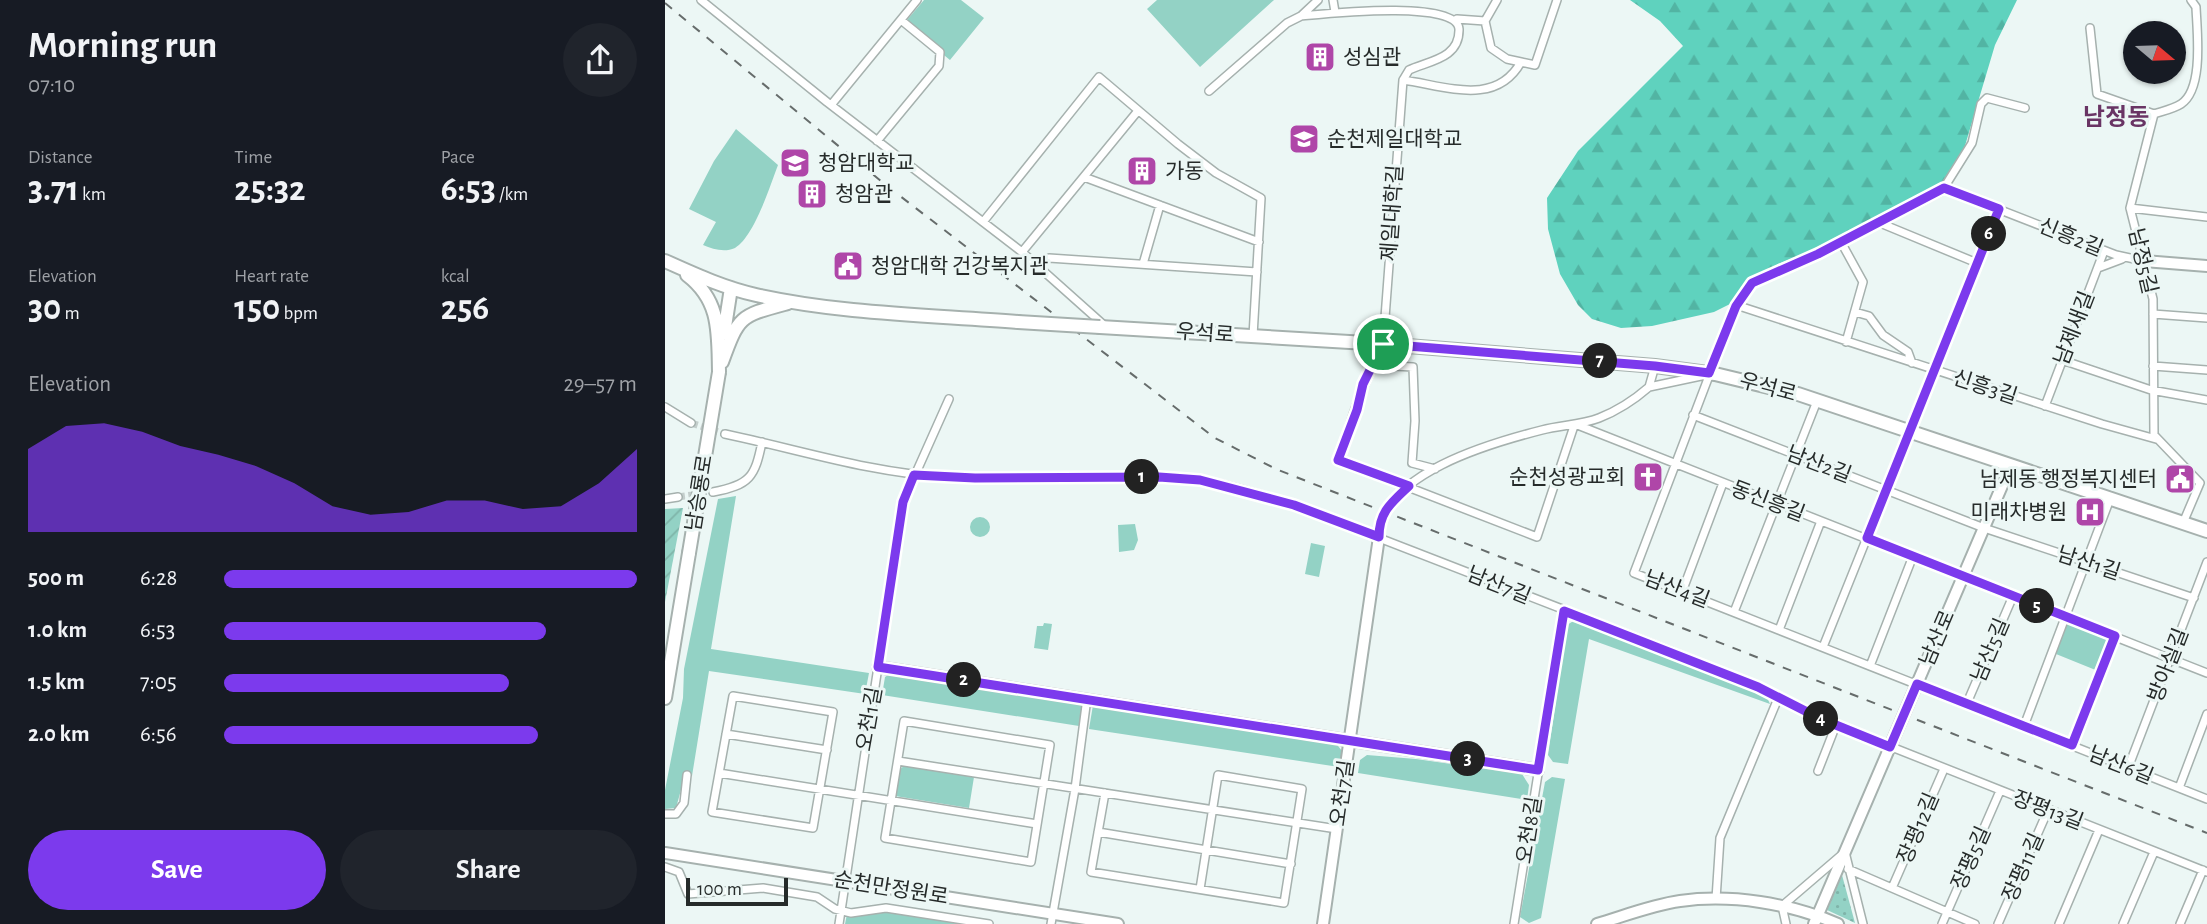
<!DOCTYPE html>
<meta charset="utf-8">
<style>
:root{--surface:#171b24;--page:#20242c;--text:#f1f3f6;--muted:#9ea1a6;--accent:#7c3aed}
body{margin:0;font-family:"Alegreya Sans","Noto Sans KR",sans-serif;background:var(--page);color:var(--text);height:100vh;display:flex;flex-direction:column;font-size:26px;white-space:nowrap}
*{box-sizing:border-box;margin:0}
p{font-size:23px;color:var(--muted)}
.icon{flex:none;width:38px;height:38px;fill:none;stroke:currentColor;stroke-width:2;stroke-linecap:round;stroke-linejoin:round}
.map{position:relative;flex:1;overflow:hidden}
.details{display:flex;flex-direction:column;background:var(--surface);width:665px}
.details>*{flex:none}
.needle{width:46px;rotate:109deg}
.fabs{position:absolute;left:1458px;top:21px;display:grid;gap:14px}
.fabs a{display:grid;place-items:center;width:63px;height:63px;border-radius:50%;background:var(--surface);box-shadow:0 2px 5px #0004;font-size:35px}
.scale{position:absolute;left:21px;bottom:18px;width:102px;box-sizing:border-box;padding-left:7px;border:4px solid #262b2a;border-top:0;font-size:19px;line-height:24px;white-space:nowrap;color:#262b2a;-webkit-text-stroke:5px #ecf7f5;paint-order:stroke}
.pin{position:absolute;display:grid;place-items:center;width:60px;height:60px;color:#fff;margin:-30px;border:4px solid #fff;border-radius:50%;box-shadow:0 2px 7px #0007}
.km{position:absolute;width:35px;height:35px;margin:-18px;border-radius:50%;background:#222;color:#fff;font-size:19px;line-height:35px;text-align:center}
.round{display:grid;place-items:center;flex:none;width:74px;height:74px;border-radius:37px;background:var(--page)}
.headline{display:flex;align-items:center;justify-content:space-between;height:119px;padding:0 28px}
h1{font-size:38px;font-weight:700;line-height:52px}
.stats{display:grid;grid-template-columns:repeat(3,1fr);gap:10px;height:119px;padding:7px 28px}
.stats div{display:grid;align-content:center}
.stats b{font-size:35px;font-weight:700}
.stats small{font-size:19px;font-weight:400}
.stats p{font-size:19px}
.chart{height:196px;padding:14px 28px}
.chart p{display:flex;justify-content:space-between}
.chart svg{width:100%;height:126px;margin-top:7px;fill:var(--accent);opacity:.7}
.button{display:flex;gap:14px;margin-top:auto;padding:14px 28px}
.button a{flex:1;height:80px;border-radius:42px;background:var(--accent);color:#fff;font-size:28px;font-weight:700;line-height:80px;text-align:center}
.button a+a{background:var(--page);color:var(--text)}
ul{padding:0 28px;list-style:none;font-size:23px}
li{display:grid;grid-template-columns:112px 84px 1fr;align-items:center;height:52px}
li i{height:18px;border-radius:9px;background:var(--accent)}
main{display:flex;flex:1;min-height:0}
.map>svg:first-child{display:block}
</style>
<main>
<section class="details">
<div class="headline"><div><h1>Morning run</h1><p>07:10</p></div><a class="round"><svg class="icon" aria-label="share" viewBox="0 0 24 24"><path d="M12 15V3M7 8l5-5 5 5M5 13v7h14v-7"/></svg></a></div>
<div class="stats">
<div><p>Distance</p><b>3.71<small> km</small></b></div>
<div><p>Time</p><b>25:32</b></div>
<div><p>Pace</p><b>6:53<small> /km</small></b></div>
</div>
<div class="stats">
<div><p>Elevation</p><b>30<small> m</small></b></div>
<div><p>Heart rate</p><b>150<small> bpm</small></b></div>
<div><p>kcal</p><b>256</b></div>
</div>
<div class="chart"><p><span>Elevation</span>29–57 m</p>
<svg viewBox="0 0 160 44" preserveAspectRatio="none"><path d="M0 44V15L10 7L20 6L30 9L40 14L50 17L60 21L70 27L80 35L90 38L100 37L110 33L120 33L130 36L140 35L150 27L160 15V44z"/></svg>
</div>
<ul>
<li><b>500 m</b>6:28<i style="width:100%"></i></li>
<li><b>1.0 km</b>6:53<i style="width:78%"></i></li>
<li><b>1.5 km</b>7:05<i style="width:69%"></i></li>
<li><b>2.0 km</b>6:56<i style="width:76%"></i></li>
</ul>
<div class="button"><a>Save</a><a>Share</a></div>
</section>
<div class="map">
<svg width="1542" height="924" viewBox="0 0 1542 924">
<defs>
<pattern id="grass-dots" width="8" height="8" patternUnits="userSpaceOnUse" patternTransform="scale(1.75)"><rect width="8" height="8" fill="#93d2c5"/><path d="M2 2h.1M6 6h.1" fill="none" stroke="#7fb4a9" stroke-width="1.8" stroke-linecap="round"/></pattern>
<pattern id="forest-firs" width="22" height="20" patternUnits="userSpaceOnUse" patternTransform="scale(1.75)"><rect width="22" height="20" fill="#5fd2be"/><path d="M5 1l3.5 6h-7zM16 11l3.5 6h-7z" fill="#52b4a3"/></pattern>
<pattern id="garden-furrows" width="10" height="10" patternUnits="userSpaceOnUse" patternTransform="scale(1.75)"><rect width="10" height="10" fill="#93d2c5"/><path d="M-1 1l2-2M0 10L10 0M9 11l2-2" fill="none" stroke="#7fb4a9"/></pattern>
</defs>
<rect width="100%" height="100%" fill="#ecf7f5"/>
<path fill="url(#grass-dots)" d="M1177 875 1190 923 1162 910Z"/>
<path fill="url(#forest-firs)" d="M965 0H1352L1330 45 1299 149 1275 188 1175 240 1113 264 1087 283 1073 300 1049 312 987 326 956 328 927 319 913 305 895 274 883 229 882 198 913 151 1018 46 995 21Z"/>
<path fill="#93d2c5" d="M259 0H296L319 18 285 60 243 26 242 20Z
M492 0H609L535 67 482 9Z
M71 129 113 165C105 186 89 237 70 248 59 253 48 249 38 245L51 222 24 209 49 161Z
M71 496 46 649 204 673 200 694 44 671 27 776 20 775 11 808 0 809V790L18 698 19 669 53 499Z
M305 527a10 10 0 1 1 20 0a10 10 0 1 1-20 0Z
M470 524 473 540 469 550 454 552 453 525Z
M646 543 660 546 654 577 640 574Z
M910 620 1100 693 1105 704 924 639 903 764 888 762 883 755 902 625Z
M379 623 387 624 383 650 369 648 372 626H378Z
M1408 623 1442 637 1445 641 1433 671 1391 654 1402 624Z
M228 672 418 702 414 726 217 695 220 677Z
M428 705 670 742 677 751 674 767 424 729Z
M702 755 751 759 857 774 864 785 862 800 693 773 695 760Z
M239 766 309 777 304 808 230 796 234 770Z
M887 777 900 779 876 918 864 923 855 917 880 782Z
M215 909 315 924H180L182 914Z"/>
<path fill="url(#garden-furrows)" d="M18 508 0 602V509Z"/>
<g fill="none" stroke-linecap="round" stroke-linejoin="round">
<path stroke="#c4cecc" stroke-width="7" stroke-dasharray="7 3.5" stroke-linecap="butt" d="M26 423 60 434
M13 497 48 492"/>
<g stroke="#a6b1ae" stroke-width="10">
<path id="street" d="M36 0 162 102 357 252 440 326
M668 0 670 12
M832 0 820 21 826 48 842 59 856 62
M636 16 653 0
M792 19 820 21
M1425 28 1432 94 1489 114 1465 208 1488 299 1489 435 1535 483 1518 523
M738 80C781 86 831 107 856 62L870 65 892 0
M544 91 622 23 636 16C668 13 792 0 794 29 795 59 763 61 744 70L738 80 718 344 710 365 748 367 750 421 747 463 770 469
M166 105 252 0
M1489 114C1498 111 1508 109 1516 104 1539 89 1532 32 1531 7L1526 0
M212 141 274 66 275 52 236 20
M419 177 594 242
M1279 188 1451 255 1479 261
M1465 208 1542 217
M318 222 434 77 513 144 551 173 596 198 588 336
M1215 223 1312 263
M1176 242 1198 282 1181 342
M357 252 472 112
M372 264 384 258 592 272
M478 264 495 205
M1433 268 1457 259
M1071 305 1087 283 1153 255 1277 191 1307 143 1316 104 1322 98 1360 108
M1190 312 1204 316 1218 335 1243 352 1247 363
M1488 314 1542 318
M1397 360 1486 390 1542 400
M710 365C693 392 684 429 673 460L872 537 909 426
M1488 366 1542 370
M984 387 1036 376
M1380 406 1439 251
M0 407 26 423
M1028 415 1319 528 1529 598
M910 424 1542 673
M60 434C132 449 206 473 280 477 363 482 448 470 531 480 564 484 597 495 629 505L1008 652 1114 696 1156 719 1542 872
M1491 439 1437 424 1071 305 969 573 1542 799
M48 492C85 485 90 477 97 442
M0 499 13 497
M714 537C715 474 826 443 877 430 896 425 916 425 934 418 952 411 969 400 984 387L990 366
M1017 592 1058 483
M1069 612 1152 401
M1114 630 1156 521
M1158 647 1334 209
M1205 666 1248 556
M68 696 168 712 148 828 47 812Z
M1302 703 1348 596
M239 721 385 745 366 862 220 838Z
M1359 726 1445 499
M61 734 162 750
M1407 745 1450 637
M233 761 672 829
M1463 768 1542 562
M1153 771 1171 725
M54 773 372 824
M1514 788 1542 714
M440 793 426 872 619 903 637 789 553 775 535 889
M0 814H11L19 803 22 775
M433 832 626 864
M0 867 14 872 23 894 98 888 152 897 170 909 186 913 221 908 324 924
M1183 869 1310 924
M1227 888 1279 769
M1051 899 1055 838 1114 696
M174 924 238 502 284 399
M386 924 410 789 422 698
M849 924 899 611
M1121 924 1117 906 1180 852 1198 924
M1277 924 1335 791
M1333 924 1383 810
M1394 924 1434 830
M1458 924 1489 852
M1515 924 1538 870"/>
</g>
<g stroke="#a6b1ae" stroke-width="14">
<path id="secondary" d="M1479 261 1542 266
M213 667 873 770
M0 853 453 924
M658 924 714 537
M932 924C959 916 987 905 1015 901 1066 894 1125 903 1173 924
M1149 924 1345 467"/>
</g>
<g stroke="#a6b1ae" stroke-width="16">
<path id="primary" d="M0 261C29 274 59 288 91 295 176 314 266 315 353 322
M22 275C56 301 53 333 54 372
M435 327 718 344 990 366 1050 374 1133 394 1542 531
M59 333 66 288
M57 362C74 315 75 316 123 303
M0 698 24 553"/>
</g>
<use href="#street" stroke="#fff" stroke-width="7"/>
<use href="#secondary" stroke="#fff" stroke-width="10"/>
<use href="#primary" stroke="#fff" stroke-width="12"/>
<path stroke="#666c6b" stroke-width="2" stroke-dasharray="9 9" stroke-linecap="butt" d="M0 3 222 186 550 438 611 469 669 492 1542 833"/>
<g stroke="#a6b1ae" stroke-width="16" stroke-linecap="butt">
<path id="primary-bridge" d="M353 322 435 327
M24 553 54 372"/>
</g>
<use href="#primary-bridge" stroke="#fff" stroke-width="12"/>
</g>
<g fill="none" stroke-linecap="round" stroke-linejoin="round">
<g stroke="#fff" stroke-width="14">
<path id="route" d="M1279 188 1334 209 1202 538 1450 636 1407 745 1252 684 1225 747 1156 719 1093 687 899 611 873 770 213 667 238 502 249 475 310 478 494 477 535 480 629 505 714 537C714 512 726 503 744 486L673 460 692 410 698 384 718 344 990 366 1044 373 1071 306 1087 283 1153 254Z"/>
</g>
<use href="#route" stroke="#7c3aed" stroke-width="9"/>
</g>
<defs>
<g id="building-square" transform="scale(1.575)"><rect x="-9" y="-9" width="18" height="18" rx="4" fill="#af46a8" stroke="#ecf7f5"/><path d="M-4-6H4V6H1V3H-1V6H-4ZM-2.5-4.3h1.7v1.8h-1.7ZM.8-4.3h1.7v1.8H.8ZM-2.5-1h1.7V.8h-1.7ZM.8-1h1.7V.8H.8Z" fill="#fff"/></g>
<g id="university-square" transform="scale(1.575)"><rect x="-9" y="-9" width="18" height="18" rx="4" fill="#af46a8" stroke="#ecf7f5"/><path d="M0-5L7-2L0 1L-7-2ZM-4 1L0 2.5L4 1V4Q0 6-4 4Z" fill="#fff"/></g>
<g id="civic-square" transform="scale(1.575)"><rect x="-9" y="-9" width="18" height="18" rx="4" fill="#af46a8" stroke="#ecf7f5"/><path d="M-.6-6.5H3V-4.5H.6V-3L4-1V1h2V6H-6V1h2V-1L-.6-3ZM-1.2 2.5V6h2.4V2.5Z" fill="#fff"/></g>
<g id="church-square" transform="scale(1.575)"><rect x="-9" y="-9" width="18" height="18" rx="4" fill="#af46a8" stroke="#ecf7f5"/><path d="M-1.2-6h2.4v3.5h3.3v2.4h-3.3V6h-2.4V-.1h-3.3v-2.4h3.3Z" fill="#fff"/></g>
<g id="hospital-square" transform="scale(1.575)"><rect x="-9" y="-9" width="18" height="18" rx="4" fill="#af46a8" stroke="#ecf7f5"/><path d="M-5-5h3v3.5h4V-5h3V5h-3V1.5h-4V5h-3Z" fill="#fff"/></g>
</defs>
<g fill-rule="evenodd">
<use href="#building-square" x="655" y="57"/>
<use href="#university-square" x="639" y="139"/>
<use href="#university-square" x="130" y="163"/>
<use href="#building-square" x="477" y="171"/>
<use href="#building-square" x="147" y="194"/>
<use href="#civic-square" x="183" y="266"/>
<use href="#church-square" x="983" y="477"/>
<use href="#civic-square" x="1515" y="479"/>
<use href="#hospital-square" x="1425" y="512"/>
</g>
<g text-anchor="middle" stroke-width="6" stroke-linejoin="round" paint-order="stroke">
<g font-size="21" fill="#262b2a" stroke="#ecf7f5" text-anchor="start">
<text x="678" y="64">성심관</text>
<text x="662" y="146">순천제일대학교</text>
<text x="153" y="170">청암대학교</text>
<text x="500" y="178">가동</text>
<text x="170" y="201">청암관</text>
<text x="206" y="273">청암대학 건강복지관</text>
<text x="960" y="484" text-anchor="end">순천성광교회</text>
<text x="1492" y="486" text-anchor="end">남제동 행정복지센터</text>
<text x="1402" y="519" text-anchor="end">미래차병원</text>
</g>
<g font-size="21" fill="#262b2a" stroke="#ecf7f5">
<text transform="translate(727 213) rotate(-86)" y="7">제일대학길</text>
<text transform="translate(1406 237) rotate(22)" y="7">신흥2길</text>
<text transform="translate(1478 261) rotate(77)" y="7">남정5길</text>
<text transform="translate(1409 328) rotate(-69)" y="7">남제새길</text>
<text transform="translate(540 333) rotate(4)" y="7">우석로</text>
<text transform="translate(1103 387) rotate(15)" y="7">우석로</text>
<text transform="translate(1320 387) rotate(18)" y="7">신흥3길</text>
<text transform="translate(1154 464) rotate(21)" y="7">남산2길</text>
<text transform="translate(34 493) rotate(-81)" y="7">남승룡로</text>
<text transform="translate(1103 501) rotate(21)" y="7">동신흥길</text>
<text transform="translate(1424 563) rotate(18)" y="7">남산1길</text>
<text transform="translate(834 585) rotate(22)" y="7">남산7길</text>
<text transform="translate(1012 589) rotate(21)" y="7">남산4길</text>
<text transform="translate(1272 638) rotate(-67)" y="7">남산로</text>
<text transform="translate(1325 650) rotate(-67)" y="7">남산5길</text>
<text transform="translate(1503 665) rotate(-69)" y="7">방아실길</text>
<text transform="translate(204 719) rotate(-80)" y="7">오천1길</text>
<text transform="translate(1456 765) rotate(22)" y="7">남산6길</text>
<text transform="translate(677 793) rotate(-82)" y="7">오천7길</text>
<text transform="translate(1383 810) rotate(21)" y="7">장평13길</text>
<text transform="translate(1253 828) rotate(-67)" y="7">장평12길</text>
<text transform="translate(864 830) rotate(-81)" y="7">오천8길</text>
<text transform="translate(1306 858) rotate(-66)" y="7">장평5길</text>
<text transform="translate(1358 867) rotate(-66)" y="7">장평11길</text>
<text transform="translate(226 888) rotate(9)" y="7">순천만정원로</text>
</g>
<g font-size="24" font-weight="bold" fill="#693464" stroke="#ecf7f5">
<text x="1451" y="125">남정동</text>
</g>
</g>
</svg>
<div class="fabs">
<a><svg class="needle" viewBox="-14 -14 28 28"><path d="M0-13l5 13h-10z" fill="#e53935"/><path d="M0 13l5-13h-10z" fill="#9ea1a6"/></svg></a>
</div>
<div class="scale">100 m</div>
<div class="pin" style="left:718px;top:344px;background:#1e9e55"><svg class="icon" aria-label="arrive" viewBox="0 0 24 24"><path d="M6 21V4h12l-3 4 3 4H6"/></svg></div>
<b class="km" style="left:477px;top:477px">1</b>
<b class="km" style="left:299px;top:680px">2</b>
<b class="km" style="left:803px;top:759px">3</b>
<b class="km" style="left:1156px;top:719px">4</b>
<b class="km" style="left:1372px;top:606px">5</b>
<b class="km" style="left:1324px;top:234px">6</b>
<b class="km" style="left:935px;top:361px">7</b>
</div>
</main>
